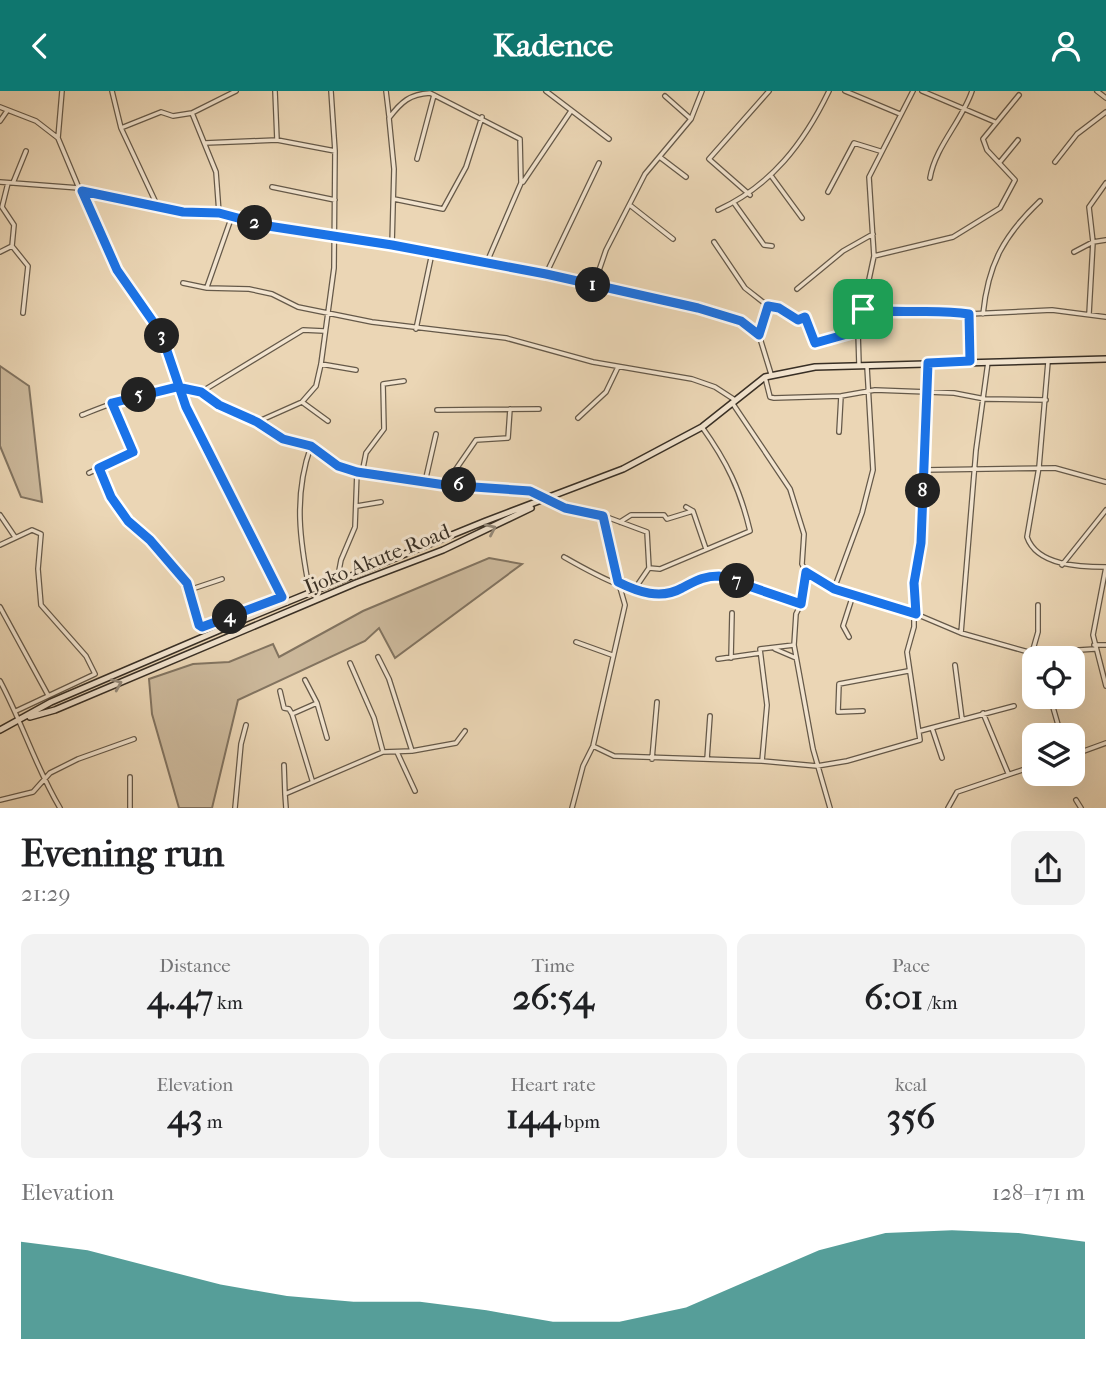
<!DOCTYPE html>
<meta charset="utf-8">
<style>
:root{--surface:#fff;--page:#f2f2f2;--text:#202124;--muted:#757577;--accent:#0f766e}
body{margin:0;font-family:"IM FELL French Canon",serif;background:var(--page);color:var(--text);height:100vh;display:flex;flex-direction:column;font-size:26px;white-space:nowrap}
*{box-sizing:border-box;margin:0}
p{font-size:23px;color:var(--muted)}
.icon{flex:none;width:38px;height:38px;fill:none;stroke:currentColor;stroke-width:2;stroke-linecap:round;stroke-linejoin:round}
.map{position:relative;height:717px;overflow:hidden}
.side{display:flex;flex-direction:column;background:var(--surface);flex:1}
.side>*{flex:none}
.tools{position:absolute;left:1022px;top:555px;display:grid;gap:14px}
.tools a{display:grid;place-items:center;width:63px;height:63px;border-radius:14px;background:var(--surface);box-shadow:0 7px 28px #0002;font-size:35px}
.pin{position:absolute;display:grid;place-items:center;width:60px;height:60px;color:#fff;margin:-30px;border-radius:14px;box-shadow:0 4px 10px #0006}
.km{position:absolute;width:35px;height:35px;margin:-18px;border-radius:50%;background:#222;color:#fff;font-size:19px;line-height:35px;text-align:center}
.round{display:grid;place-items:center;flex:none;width:74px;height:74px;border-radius:14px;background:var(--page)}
.overview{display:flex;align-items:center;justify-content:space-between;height:119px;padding:0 21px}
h1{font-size:38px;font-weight:700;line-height:52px}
.metrics{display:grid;grid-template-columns:repeat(3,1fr);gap:10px;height:119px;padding:7px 21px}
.metrics div{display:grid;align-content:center;border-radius:14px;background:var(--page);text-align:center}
.metrics b{font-size:35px;font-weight:700}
.metrics small{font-size:19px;font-weight:400}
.metrics p{font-size:19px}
.chart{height:196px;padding:14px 21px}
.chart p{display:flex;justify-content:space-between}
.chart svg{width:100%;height:126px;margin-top:7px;fill:var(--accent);opacity:.7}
header{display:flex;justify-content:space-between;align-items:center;height:91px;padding:0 21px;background:var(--accent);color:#fff;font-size:32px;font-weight:700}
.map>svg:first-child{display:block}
</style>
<header><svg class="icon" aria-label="back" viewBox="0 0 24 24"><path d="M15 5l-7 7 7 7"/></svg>Kadence<svg class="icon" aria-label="person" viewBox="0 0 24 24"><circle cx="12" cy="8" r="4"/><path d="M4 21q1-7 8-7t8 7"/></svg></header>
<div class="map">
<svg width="1106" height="717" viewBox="0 0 1106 717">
<rect width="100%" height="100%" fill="#ebd6b5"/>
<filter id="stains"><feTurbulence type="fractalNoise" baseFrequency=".00286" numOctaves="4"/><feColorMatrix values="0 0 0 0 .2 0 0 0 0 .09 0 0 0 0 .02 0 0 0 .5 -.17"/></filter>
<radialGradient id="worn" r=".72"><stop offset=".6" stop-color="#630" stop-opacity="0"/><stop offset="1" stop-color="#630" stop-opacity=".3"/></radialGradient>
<path fill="#cdba9d" stroke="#827461" stroke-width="2" d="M0 275 29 295 42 411 21 406 0 355Z
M489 467 522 473 395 567 379 537 365 550 238 609 212 717H179L152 623 149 588 193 573 229 571 273 553 279 566 363 520Z"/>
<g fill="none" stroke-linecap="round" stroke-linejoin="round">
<g stroke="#655949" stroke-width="6">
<path id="street" d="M62 0 58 47 99 145 117 179 161 242 186 316 258 462 287 512
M112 0 121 37 157 114
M275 0 277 49
M386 0 389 25
M546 0 609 48
M845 0 900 23
M922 0 995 31
M1097 0 1106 7
M665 5 691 28
M0 16 36 30 58 47
M0 30 7 20
M121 37 161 21 173 25 192 22
M205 52 277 49 335 60
M661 67 686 86
M417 68 434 4
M1000 71 1018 49
M1055 71 1077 43 1106 21
M772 86 802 127
M930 87C935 56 962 30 972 0
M0 91 79 97
M523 91 571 20
M8 92 2 116 14 134 12 155 28 175 23 222
M13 92 26 60
M272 96 335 109
M82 100 183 121 219 122 268 135 487 171 699 217 751 236 759 244 771 283
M828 101 854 52 880 60
M750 104 709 68 769 0
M394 108 443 118 466 76 482 26
M734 112 764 154 772 155
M631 115 673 148
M718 119C771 95 804 52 829 0
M219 122 216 81 192 22 236 0
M714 151 745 197 768 215 759 244
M392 154 394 78 389 27C401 11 410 3 430 2L520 48 521 92 487 171
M0 161 12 155
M1074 161 1093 151 1106 149
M874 165 953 146 1000 117 1015 89 987 59 983 48 1019 4
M546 183 599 72
M183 192 207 197 249 198 272 203 298 216 372 231 506 247 593 271 692 288 715 296 735 309
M594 194 606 159 645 83 691 28 702 0
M207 196 232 125
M797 198 843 160 873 143
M768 215 787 221 791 227 798 229 805 226 815 252 858 240
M863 218 882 221 942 219 969 223 1052 219 1106 226
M969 223 970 270
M983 223C988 173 1004 144 1040 110
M1089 223 1093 151 1089 116 1106 92
M416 238 432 162
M1048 271 1039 376 1027 446C1037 475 1081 476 1106 476
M321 273 356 279
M859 274 858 240 874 165 869 86 913 0
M765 286 770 306 774 307 841 305 875 299 954 302 985 308 1046 309
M201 301 283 348 311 355 338 375 357 381 445 394 530 400 565 417 603 425 606 448 625 514 593 655 583 675 572 717
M302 311 328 330
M733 313 790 398 804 443 802 473 806 481 820 492 916 523 961 542 1032 562 1095 558
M437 319 539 318
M82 324C120 309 160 292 201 301L303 239 324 240
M578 327 606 301 618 276
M257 331 302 311 316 295 321 273 334 177 335 60 331 0
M839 341 841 305
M99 377 111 406 128 430 150 449 187 492 199 534 202 536 282 506
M923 379 1055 377 1106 391
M89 382 133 361 112 312
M362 382 366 362 384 338 383 293 404 290
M425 391 436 343
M445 394 476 349 508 347 510 318
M357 415 381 411
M686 416 693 420 706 458
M0 424 15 446
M604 425 647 441 649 477 634 499
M620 431 631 424H664L667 428 693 420
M0 454 32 439 41 443 38 478 41 514 86 565 95 583 16 620
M564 466C592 482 640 510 673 501 690 497 699 485 719 485L801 513
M1062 474 1106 419
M1106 476 1093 544 1106 595
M649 477 660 478 750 440C740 398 727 371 702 336
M806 481 801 513 796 523 794 554 813 658 830 717
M337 490 341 469 355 436 357 381
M834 498 862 422 873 379 867 276
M189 499 222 488
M310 502C300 451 293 405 311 355
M0 516 48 604
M961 542 976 359 988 271
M849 546 843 535 853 504
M576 551 612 564
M1094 554H1106
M775 558 796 567
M1032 562 1038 541V514
M378 566 389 588 412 660
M731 567 732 522
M718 568 760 562
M350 572 374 627 383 661
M955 574 962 628
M0 590C22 631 36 677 60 717
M280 600 284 617 289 618 292 623 312 689
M1050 606 1061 644
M317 612 327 647
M863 620 838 621 839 593 908 580
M983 622 1008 682
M292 623 317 612 305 589
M932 637 942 667
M920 640 1014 615
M593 655 614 665 762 670 817 675 847 670 920 649 907 561 914 536V492L921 452 928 273
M397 661 415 700
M1073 664 1106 652
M652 668 657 611
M707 668 710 625
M762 670 767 614 760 558 794 554
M284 674 285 703
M130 686V717
M0 709 33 701 50 682 78 668 134 648
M1076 709 1081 717
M235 717 241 653 246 634
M286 717 285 703 383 661 412 660 456 652 465 640
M948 717 957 701 1034 675"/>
</g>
<g stroke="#382f25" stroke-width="8">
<path id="secondary" d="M30 626 55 619 356 492 443 459 531 417
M0 639 51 611 243 529 486 430 623 378 702 336 765 286 815 276 1106 268"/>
</g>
<use href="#street" stroke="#f2e4cf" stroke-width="3.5"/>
<use href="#secondary" stroke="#f2e4cf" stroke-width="5"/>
</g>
<defs><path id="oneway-chevron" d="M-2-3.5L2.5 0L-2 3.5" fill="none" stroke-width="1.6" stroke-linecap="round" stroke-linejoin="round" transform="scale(1.75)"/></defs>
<g stroke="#958a7a">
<use href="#oneway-chevron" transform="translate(491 438) rotate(-25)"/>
<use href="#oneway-chevron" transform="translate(117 593) rotate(-23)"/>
</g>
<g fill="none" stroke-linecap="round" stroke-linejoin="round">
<g stroke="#fff" stroke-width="14">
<path id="route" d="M863 218 858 240 815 252 805 226 798 229 779 217 768 215 759 244 741 230 698 217 546 183 392 154 268 135 219 122 183 121 82 100 117 179 161 242 186 316 282 506 202 536 199 534 187 492 150 449 128 430 111 406 99 377 133 361 112 312 177 296 201 301 219 314 257 331 283 348 311 355 338 375 357 381 445 394 530 400 565 417 603 425 618 491C638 501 661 509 682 497 696 490 703 485 719 485L801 513 806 481 834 498 916 523 914 492 921 452 928 272 970 270 969 223C934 217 898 224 863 218"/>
</g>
<use href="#route" stroke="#1a73e8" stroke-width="9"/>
</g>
<g text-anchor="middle" stroke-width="6" stroke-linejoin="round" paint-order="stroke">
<g font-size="21" fill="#382f25" stroke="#f2e4cf">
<text transform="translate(377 468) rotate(-22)" y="7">Ijoko Akute Road</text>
</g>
</g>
<rect width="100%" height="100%" filter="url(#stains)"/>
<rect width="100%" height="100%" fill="url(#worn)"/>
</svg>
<div class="tools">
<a><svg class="icon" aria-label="locate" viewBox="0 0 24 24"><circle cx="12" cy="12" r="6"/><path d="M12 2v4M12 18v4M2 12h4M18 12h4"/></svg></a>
<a><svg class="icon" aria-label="layers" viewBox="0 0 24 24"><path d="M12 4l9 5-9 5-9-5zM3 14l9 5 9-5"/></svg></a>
</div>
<div class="pin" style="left:863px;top:218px;background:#1e9e55"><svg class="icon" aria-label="arrive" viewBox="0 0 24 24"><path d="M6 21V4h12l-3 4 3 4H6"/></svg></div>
<b class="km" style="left:593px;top:194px">1</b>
<b class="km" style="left:255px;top:132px">2</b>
<b class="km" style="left:162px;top:245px">3</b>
<b class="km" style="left:230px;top:526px">4</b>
<b class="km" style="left:139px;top:304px">5</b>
<b class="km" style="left:459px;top:394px">6</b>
<b class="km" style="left:737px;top:490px">7</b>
<b class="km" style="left:923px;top:400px">8</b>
</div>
<section class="side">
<div class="overview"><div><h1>Evening run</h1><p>21:29</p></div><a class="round"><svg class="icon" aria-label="share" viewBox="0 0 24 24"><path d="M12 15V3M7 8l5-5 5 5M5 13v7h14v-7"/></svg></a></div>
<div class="metrics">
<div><p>Distance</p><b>4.47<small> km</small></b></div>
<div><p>Time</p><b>26:54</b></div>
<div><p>Pace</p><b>6:01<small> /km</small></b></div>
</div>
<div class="metrics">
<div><p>Elevation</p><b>43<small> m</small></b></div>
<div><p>Heart rate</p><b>144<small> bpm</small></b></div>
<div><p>kcal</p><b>356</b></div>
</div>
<div class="chart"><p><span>Elevation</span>128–171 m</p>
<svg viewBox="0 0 160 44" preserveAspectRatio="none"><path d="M0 44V10L10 13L20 19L30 25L40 29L50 31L60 31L70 34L80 38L90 38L100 33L110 23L120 13L130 7L140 6L150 7L160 10V44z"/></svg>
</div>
</section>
